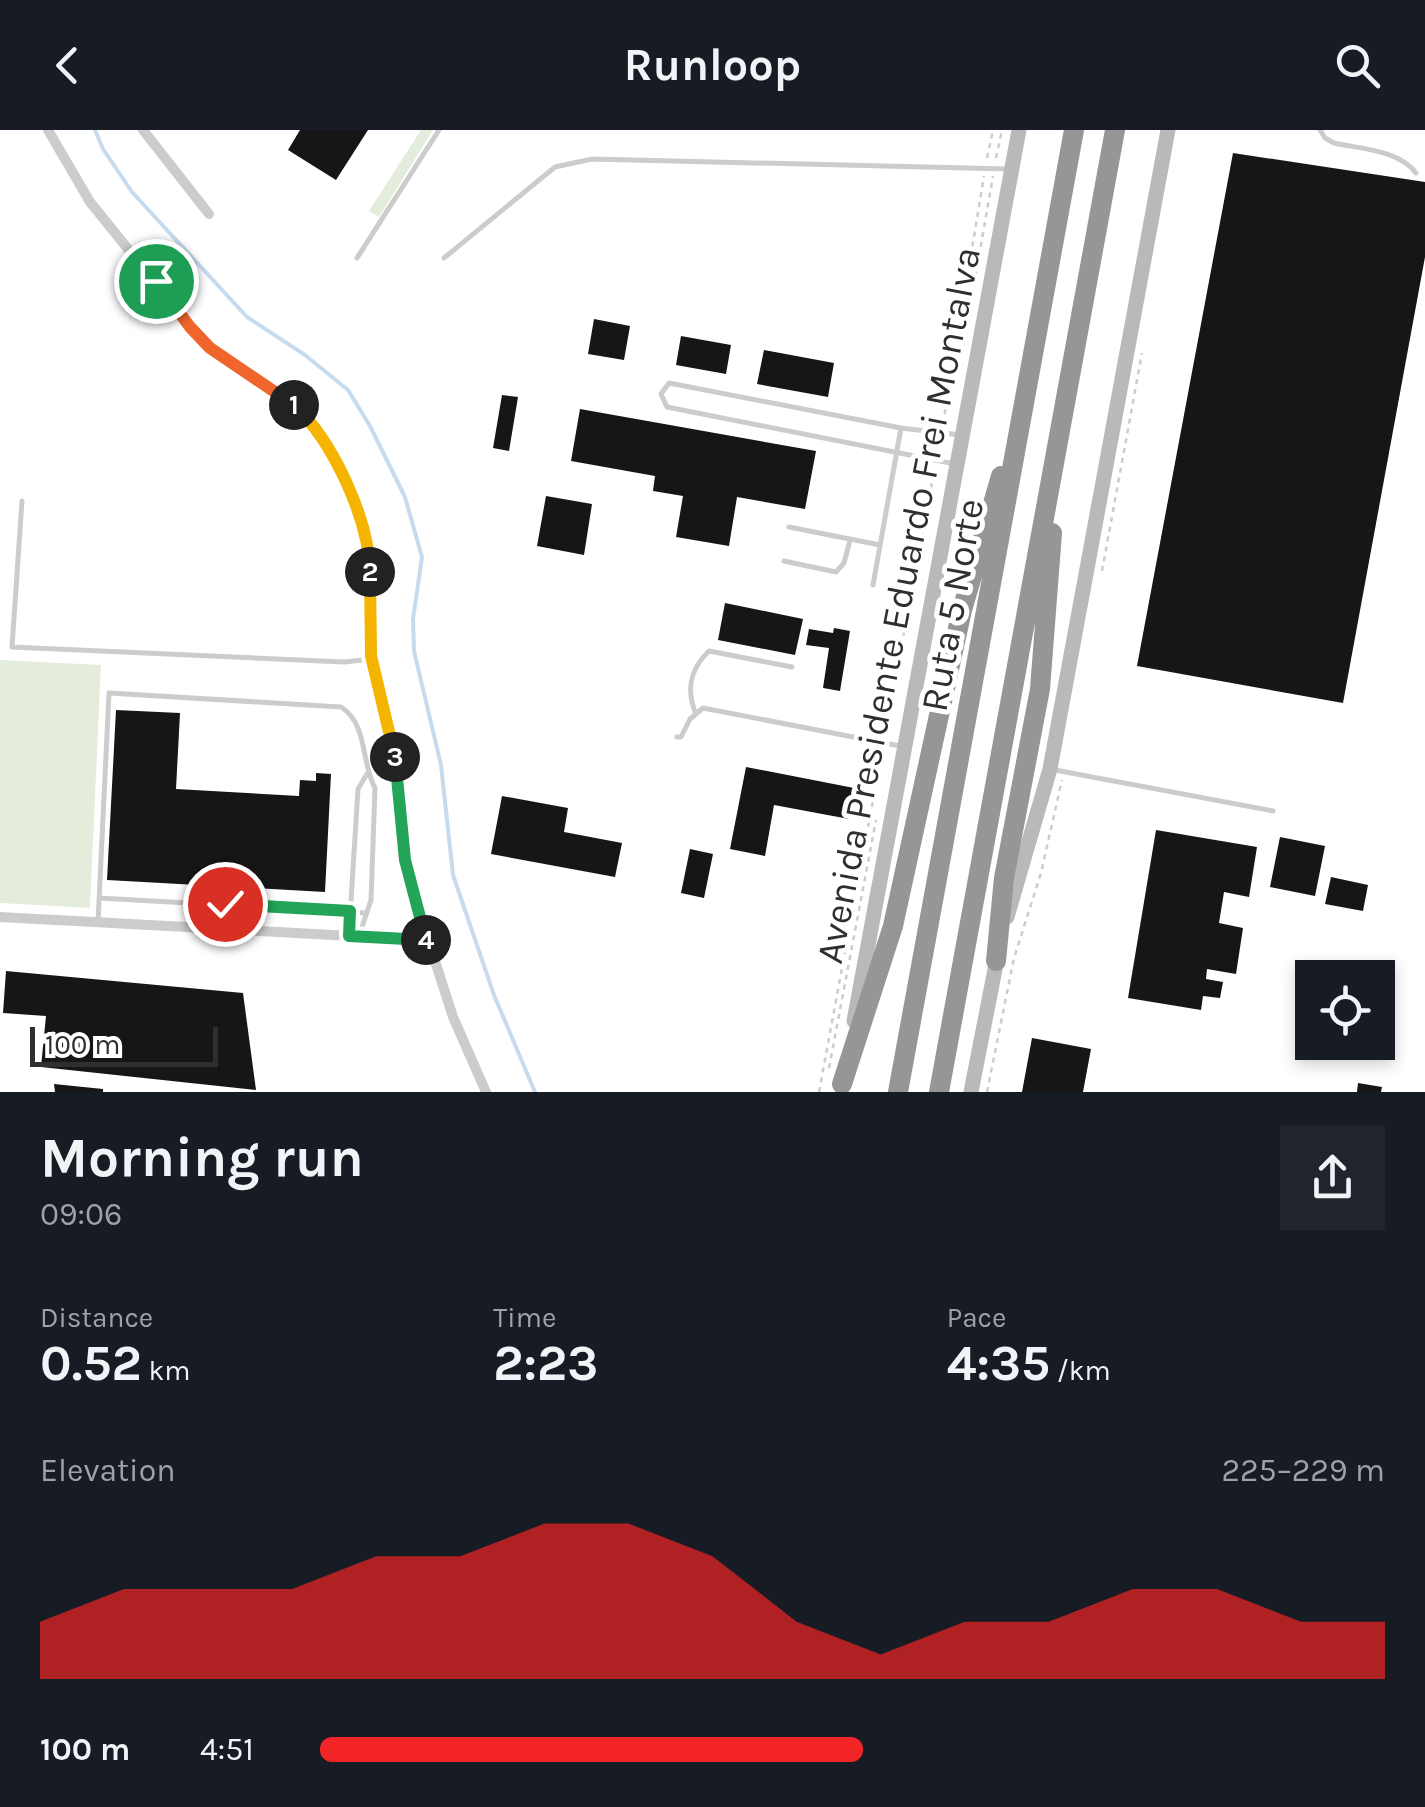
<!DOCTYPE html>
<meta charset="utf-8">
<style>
:root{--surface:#171b24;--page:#20242c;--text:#f1f3f6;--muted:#9ea1a6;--accent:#f22425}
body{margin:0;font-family:Karla,sans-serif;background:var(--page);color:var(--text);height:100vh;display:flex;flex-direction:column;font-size:38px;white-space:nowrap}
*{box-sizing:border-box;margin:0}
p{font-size:32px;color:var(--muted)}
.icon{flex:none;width:55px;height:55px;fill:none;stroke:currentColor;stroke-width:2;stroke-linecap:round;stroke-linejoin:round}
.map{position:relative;height:962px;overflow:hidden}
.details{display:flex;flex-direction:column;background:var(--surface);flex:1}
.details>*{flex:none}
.fabs{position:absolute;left:1295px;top:830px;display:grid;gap:20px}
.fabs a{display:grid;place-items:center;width:100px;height:100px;border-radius:0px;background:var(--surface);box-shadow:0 5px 15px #0003;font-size:50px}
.scale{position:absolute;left:30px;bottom:25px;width:188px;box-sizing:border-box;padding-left:10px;border:5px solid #2f2f2f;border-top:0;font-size:28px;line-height:35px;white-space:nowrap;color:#2f2f2f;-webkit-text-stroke:8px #fff;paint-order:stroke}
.pin{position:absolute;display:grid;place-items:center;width:85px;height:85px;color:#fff;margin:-42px;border:5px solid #fff;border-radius:50%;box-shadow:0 2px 10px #0007}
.km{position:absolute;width:50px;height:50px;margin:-25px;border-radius:50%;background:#222;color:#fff;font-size:28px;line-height:50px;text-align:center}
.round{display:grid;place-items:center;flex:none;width:105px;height:105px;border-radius:0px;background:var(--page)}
.summary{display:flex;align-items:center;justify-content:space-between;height:170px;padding:0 40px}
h1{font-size:55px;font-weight:700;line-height:75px}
.figures{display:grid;grid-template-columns:repeat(3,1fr);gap:15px;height:170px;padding:10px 40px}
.figures div{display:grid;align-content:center}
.figures b{font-size:50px;font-weight:700}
.figures small{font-size:28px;font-weight:400}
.figures p{font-size:28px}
.chart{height:280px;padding:20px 40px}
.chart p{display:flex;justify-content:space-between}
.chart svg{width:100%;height:180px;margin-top:10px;fill:var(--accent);opacity:.7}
ul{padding:0 40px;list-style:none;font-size:32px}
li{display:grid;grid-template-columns:160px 120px 1fr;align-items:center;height:75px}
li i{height:25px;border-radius:12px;background:var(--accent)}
header{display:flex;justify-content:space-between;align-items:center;height:130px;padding:0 40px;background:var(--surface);font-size:45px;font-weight:700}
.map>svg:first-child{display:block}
</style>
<header><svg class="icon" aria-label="back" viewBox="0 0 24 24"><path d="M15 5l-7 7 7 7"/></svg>Runloop<svg class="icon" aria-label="search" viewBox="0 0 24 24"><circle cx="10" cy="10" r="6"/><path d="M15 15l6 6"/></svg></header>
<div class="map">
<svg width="1425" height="962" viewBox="0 0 1425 962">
<rect width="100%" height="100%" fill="#fff"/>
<path fill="#e4eddc" d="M421 0H433L379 87 369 81Z
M0 530 101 535 90 778 0 773Z"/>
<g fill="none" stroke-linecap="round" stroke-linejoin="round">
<path stroke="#c6dcee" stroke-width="4" d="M95 0 103 19 132 62 247 187 305 225 348 260 370 296 405 367 422 427 413 489 414 521 441 635 453 745 494 865 535 962"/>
</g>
<path fill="#161616" d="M300 0H368L336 50 288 20Z
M1233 23 1425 52V127L1343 573 1137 536Z
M594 189 630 196 624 230 588 224Z
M681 206 731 215 726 244 676 235Z
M764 220 834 233 828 267 757 254Z
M502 265 518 267 509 321 493 318Z
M580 279 816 321 805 379 737 367 729 416 676 407 683 366 653 361 655 346 571 331Z
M546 366 592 374 584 425 537 416Z
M725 473 803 489 795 525 718 510Z
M834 498 850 501 840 561 823 558 829 518 806 515 809 499 833 503Z
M116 580 180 583 176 659 299 666 300 650 316 651V643L331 644 325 762 107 750Z
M746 637 854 658 849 689 774 675 765 726 730 719Z
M502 666 568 678 564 702 622 713 615 747 491 724Z
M1156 700 1257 717 1249 767 1224 762 1219 793 1243 798 1236 844 1207 839 1206 849 1223 852 1220 868 1203 866 1201 880 1128 868Z
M1280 707 1325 716 1315 766 1270 757Z
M690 719 713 724 704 768 681 763Z
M1331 747 1368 755 1363 781 1325 774Z
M6 841 243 863 256 960 41 937 46 886 3 883Z
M1032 908 1091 919 1083 962H1022Z
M1358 953 1382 957 1381 962H1357Z
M54 954 103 959V962H55Z"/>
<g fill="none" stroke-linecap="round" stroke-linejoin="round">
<path stroke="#ccc" stroke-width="2.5" stroke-dasharray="5 5" stroke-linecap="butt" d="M987 28 993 0
M996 28 1002 0
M960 235 993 46
M943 294 984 46
M1102 441 1142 223
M885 604 934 342
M829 938 876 690
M819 962 882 622
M987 962 1014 828 1041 743 1062 650"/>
<path stroke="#ccc" stroke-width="5" d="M1320 0 1325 8 1334 13C1361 19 1399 20 1416 43
M357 128 439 0
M444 128 555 37 592 29 1008 39
M955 334 667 277 661 264 669 253 901 298 960 305
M22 371 12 517 344 532 372 529
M789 397 880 415
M784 431 836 442 844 433 850 410
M873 455 901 298
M696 584C686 561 690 539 709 521L792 537
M677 607H681L690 589 703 578 900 616
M1055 640 1273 681
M99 768 365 783
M98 792 109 563 341 577C368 594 361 633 375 658L371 770 359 806
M349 803 358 659 367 644"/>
<path stroke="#ccc" stroke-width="10" d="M48 0 90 72 200 208 233 236 289 271 308 288 332 325 364 401 369 422 371 526 396 629 408 747 453 887 486 962
M143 0 209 84
M0 787 427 810"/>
<path stroke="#b9b9b9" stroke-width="15" d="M1007 787 1050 639 1168 0
M854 891 1019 0
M971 962 998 824"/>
<path stroke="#969696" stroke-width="20" d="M996 831 1004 748 1040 559 1052 403
M842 954 893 796 962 480 1001 346
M898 962 1074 0
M939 962 1115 0"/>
</g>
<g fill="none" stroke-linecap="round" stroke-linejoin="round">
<g stroke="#fff" stroke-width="20">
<path id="split-1" d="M156 151 190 197 210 218 294 275"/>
</g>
<g stroke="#fff" stroke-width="20">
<path id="split-2" d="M294 275C333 311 369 389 370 442"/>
</g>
<g stroke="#fff" stroke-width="20">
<path id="split-3" d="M370 442 371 526 395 627"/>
</g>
<g stroke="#fff" stroke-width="20">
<path id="split-4" d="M395 627 405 730 426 810"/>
</g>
<g stroke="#fff" stroke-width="20">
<path id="split-5" d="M225 774 350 781 349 806 426 810"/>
</g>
<use href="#split-1" stroke="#f0652b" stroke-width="12"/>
<use href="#split-2" stroke="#f5b400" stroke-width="12"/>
<use href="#split-3" stroke="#f5b400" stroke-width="12"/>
<use href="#split-4" stroke="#22a559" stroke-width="12"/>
<use href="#split-5" stroke="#22a559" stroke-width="12"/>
</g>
<g text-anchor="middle" stroke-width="10" stroke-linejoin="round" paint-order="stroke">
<g font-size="38" fill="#2f2f2f" stroke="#fff">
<text transform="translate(898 475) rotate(-79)" y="13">Avenida Presidente Eduardo Frei Montalva</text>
<text transform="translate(952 475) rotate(-80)" y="13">Ruta 5 Norte</text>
</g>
</g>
</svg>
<div class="fabs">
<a><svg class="icon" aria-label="locate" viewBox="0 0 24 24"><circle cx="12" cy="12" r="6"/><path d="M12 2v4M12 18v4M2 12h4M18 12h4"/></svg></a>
</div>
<div class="scale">100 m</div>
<div class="pin" style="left:156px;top:151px;background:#1e9e55"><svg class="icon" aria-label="arrive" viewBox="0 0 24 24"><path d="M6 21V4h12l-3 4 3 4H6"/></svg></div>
<div class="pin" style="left:225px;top:774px;background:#d93025"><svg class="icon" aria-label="check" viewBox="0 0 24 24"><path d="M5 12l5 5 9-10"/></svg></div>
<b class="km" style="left:294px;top:275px">1</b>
<b class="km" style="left:370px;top:442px">2</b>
<b class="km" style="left:395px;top:627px">3</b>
<b class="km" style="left:426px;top:810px">4</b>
</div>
<section class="details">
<div class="summary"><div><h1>Morning run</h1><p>09:06</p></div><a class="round"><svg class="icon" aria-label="share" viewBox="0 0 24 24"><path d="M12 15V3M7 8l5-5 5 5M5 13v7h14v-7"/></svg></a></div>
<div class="figures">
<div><p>Distance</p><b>0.52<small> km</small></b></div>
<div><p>Time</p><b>2:23</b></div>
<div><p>Pace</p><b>4:35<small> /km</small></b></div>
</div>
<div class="chart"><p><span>Elevation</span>225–229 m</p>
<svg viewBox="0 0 160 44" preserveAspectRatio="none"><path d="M0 44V30L10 22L20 22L30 22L40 14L50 14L60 6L70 6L80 14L90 30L100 38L110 30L120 30L130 22L140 22L150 30L160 30V44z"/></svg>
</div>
<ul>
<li><b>100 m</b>4:51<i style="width:51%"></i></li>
</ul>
</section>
